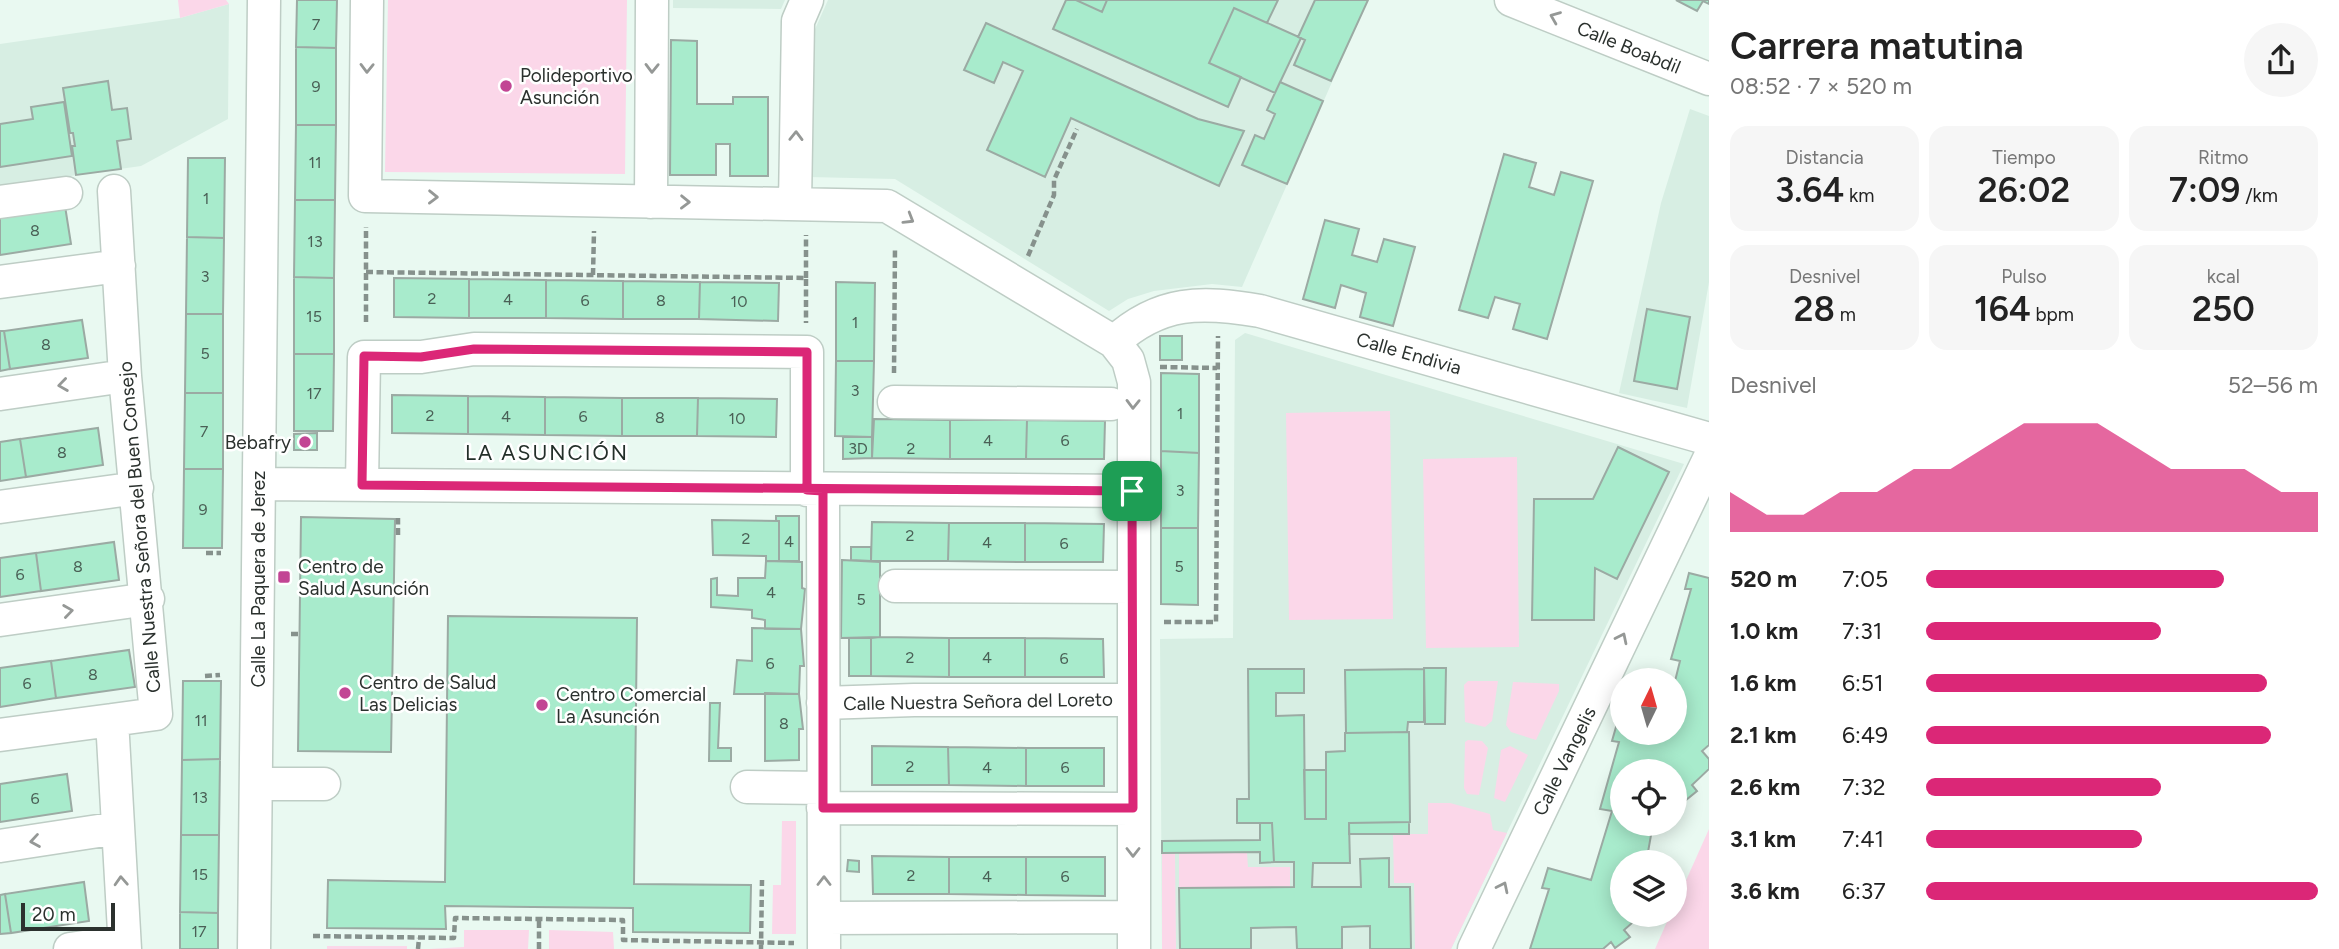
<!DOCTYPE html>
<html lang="es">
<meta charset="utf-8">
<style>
:root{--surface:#fff;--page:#f6f6f6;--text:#222;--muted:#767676;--accent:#db2777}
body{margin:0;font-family:Figtree,sans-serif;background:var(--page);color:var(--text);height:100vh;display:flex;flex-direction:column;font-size:26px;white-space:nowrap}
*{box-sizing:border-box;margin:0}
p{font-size:23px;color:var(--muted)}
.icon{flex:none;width:38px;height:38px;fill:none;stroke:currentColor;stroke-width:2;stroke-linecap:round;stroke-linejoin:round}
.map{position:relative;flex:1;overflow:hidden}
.panel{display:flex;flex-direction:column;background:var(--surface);width:630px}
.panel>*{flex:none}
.needle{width:46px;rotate:5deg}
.fabs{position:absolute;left:1610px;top:668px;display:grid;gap:14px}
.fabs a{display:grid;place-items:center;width:77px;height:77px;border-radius:50%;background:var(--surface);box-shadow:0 4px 18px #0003;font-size:35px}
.scale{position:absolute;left:21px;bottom:18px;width:94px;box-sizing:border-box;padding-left:7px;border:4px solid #2b312e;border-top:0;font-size:19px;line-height:24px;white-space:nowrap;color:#2b312e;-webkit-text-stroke:5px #fff;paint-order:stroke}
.pin{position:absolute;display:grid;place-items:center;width:60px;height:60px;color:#fff;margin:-30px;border-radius:14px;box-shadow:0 4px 10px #0006}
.round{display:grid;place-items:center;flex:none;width:74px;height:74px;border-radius:37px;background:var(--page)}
.summary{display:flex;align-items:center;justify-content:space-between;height:119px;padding:0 21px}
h1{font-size:38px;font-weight:600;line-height:52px}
.stats{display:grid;grid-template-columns:repeat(3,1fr);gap:10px;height:119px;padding:7px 21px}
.stats div{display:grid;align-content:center;border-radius:18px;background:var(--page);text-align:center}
.stats b{font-size:35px;font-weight:600}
.stats small{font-size:19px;font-weight:400}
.stats p{font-size:19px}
.chart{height:196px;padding:14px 21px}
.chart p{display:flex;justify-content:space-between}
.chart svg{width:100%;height:126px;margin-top:7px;fill:var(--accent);opacity:.7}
ul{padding:0 21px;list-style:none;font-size:23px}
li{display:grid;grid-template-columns:112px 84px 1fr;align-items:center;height:52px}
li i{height:18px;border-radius:9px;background:var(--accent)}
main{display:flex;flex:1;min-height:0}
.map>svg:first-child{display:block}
</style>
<main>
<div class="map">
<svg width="1709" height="949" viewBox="0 0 1709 949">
<rect width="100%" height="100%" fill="#e9f9f1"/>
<path fill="#d7eee3" d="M673 0H785L781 9 673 8Z
M828 0H1368L1242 287 1212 284 1154 291 1128 299 1109 311 895 179 809 177 812 36Z
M229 4 228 119 141 166 0 186V44L180 18Z
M1690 109 1709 116V282L1687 408 1619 393 1661 203Z
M1245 333 1684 464 1451 949H1162L1160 639 1233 638 1235 340Z"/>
<path fill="#fbd7e9" d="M178 0H226L229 4 180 18Z
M388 0H627L625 174 385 172Z
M1390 411 1393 619 1289 620 1286 413Z
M1517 457 1519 647 1426 648 1423 459Z
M1468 681H1498L1492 721 1485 727 1465 722 1464 685Z
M1513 682 1559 684V691L1536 740 1511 732 1506 725Z
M1468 740 1482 741 1488 748 1479 795 1467 794 1464 788 1465 742Z
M1510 746 1528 755 1505 802 1494 798 1501 750Z
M1428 803H1450L1490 814 1493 830 1507 833 1451 949H1415L1414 883H1394L1393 834H1428Z
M782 821H796V934H772L773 885H781Z
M1709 829V949H1655L1670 915H1675V905Z
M1162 853H1175L1176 949H1162Z
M1179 853H1247L1248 867H1290V887L1179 888Z
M464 930H529L528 949H429L464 947Z
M549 930 613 932 614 949H642H549Z
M327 946H407V949H327Z"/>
<path fill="#a8ebcc" stroke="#9baaa3" stroke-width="2" d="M297 0H337L336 48 296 47Z
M1066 0H1076L1102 12 1107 0H1278L1267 23 1234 8 1209 63 1241 77 1228 107 1053 29Z
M1076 0H1107L1102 12Z
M1315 0H1368L1331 81 1294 65 1305 40 1298 37Z
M1676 0H1709V4L1703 1 1697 11Z
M1234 8 1301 38 1275 93 1209 63Z
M986 23 1198 119 1244 131 1219 186 1071 118 1045 177 987 150 1023 71 1003 62 994 83 964 70Z
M671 40 697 41V104H733V97H768V176H730V144H716V175H670Z
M296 47 336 48V125H296Z
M108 81 112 110 127 108 131 139 117 141 121 169 76 175 72 146H75L73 133H70L63 88Z
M1280 82 1323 101 1287 184 1242 165 1255 135 1264 139 1275 114 1267 110Z
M64 102 72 156 0 167V124L33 119 31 107Z
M296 125H336L335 200H295Z
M1504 154 1536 163 1529 187 1554 195 1561 172 1593 181 1547 339 1513 329 1520 304 1495 297 1488 318 1459 310Z
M188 158H225L224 238 187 237Z
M295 200H335L334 278 294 277Z
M65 206 71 244 0 255V216Z
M1325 220 1359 229 1352 255 1377 262 1384 239 1415 247 1393 326 1360 317 1366 293 1341 285 1335 308 1303 299Z
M187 237 224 238 223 314H186Z
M294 277 334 278V354H294Z
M394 278 469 279V318L394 317Z
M469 279 546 280V318H469Z
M546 280 623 281V319L546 318Z
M623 281 700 282 699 319H623Z
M700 282 779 283 778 321 699 319Z
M836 282 875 283 874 361H836Z
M1647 309 1690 317 1677 389 1634 381Z
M186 314H223V393H185Z
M82 320 88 358 10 369 4 331Z
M0 331H4L10 369 0 371Z
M1160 336H1182V360H1160Z
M294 354H334L333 431H294Z
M836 361H874L872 437 835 436Z
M1161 373 1199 374V453L1161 451Z
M185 393H223V469H184Z
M392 395 468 396V434L392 433Z
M468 396 545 397V435L468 434Z
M545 397 622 398V436L545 435Z
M622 398H698L697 436H622Z
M698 398 777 399 776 437 697 436Z
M874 419 950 420V459L872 458Z
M950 420H1027L1026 459H950Z
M1027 420 1105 421 1104 459H1026Z
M98 428 103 465 26 477 20 439Z
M317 433V450H294V434Z
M843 437H872V458L843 459Z
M20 439 26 477 0 481V442Z
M1618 447 1669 472 1617 579 1595 568 1594 620H1532L1534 499H1593Z
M1161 451 1199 453 1198 528H1161Z
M184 469H223L222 548H183Z
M776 516H799V561H779V521H776Z
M301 517 395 519 391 752 298 751Z
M712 520 779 521V561H766V556L713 555Z
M872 522 949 523 948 561H871Z
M949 523H1025V562L948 561Z
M1025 523 1104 524 1103 562H1025Z
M1161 528H1198V605L1161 604Z
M114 542 119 580 41 591 36 553Z
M851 547H871V561L851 560Z
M36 553 41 591 0 597V558Z
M842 560 880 562V637L841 638Z
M766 561 802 562V588L805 589 801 629H765V620L752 618V610L711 607V579L717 578V595L738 596V578H765Z
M1689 573 1709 578V745L1702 751 1709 759V769L1692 785 1697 791 1686 800 1682 794 1675 800V772H1622V824H1653L1648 852 1657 853 1655 863H1622V915H1641L1624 930 1630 937 1615 948 1611 942 1603 949H1530L1549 889 1542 888 1548 868 1591 880 1612 811 1600 809 1619 742 1612 741 1618 720 1622 721V733H1675V681L1680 661 1671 659 1691 589H1685Z
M448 616 637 618 634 884 751 885 750 933 633 932V908L445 906 446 929 327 928 328 880 445 882Z
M752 628 801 629 804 666H800L799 694H734L737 660 752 661Z
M880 637 949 638V677L871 676V638Z
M849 638H871V676H849Z
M949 638H1025V677H949Z
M1025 638 1103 639 1104 677H1025Z
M129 650 135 687 56 698 51 661Z
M51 661 56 698 0 707V668Z
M1424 668H1446L1445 724H1425Z
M1248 669H1304V693H1276V716L1304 715 1305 819H1326V752L1345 751V733L1409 732 1410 822 1349 823 1350 863H1313L1312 887H1361L1360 859 1389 858V887H1410L1411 949H1370V926L1342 927V949H1297L1296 927 1251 928V949H1180L1179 888 1294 887V862H1274L1272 823H1237V799H1249Z
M1424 669V722H1408L1407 732 1346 733 1345 670Z
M183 681H221L220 759 182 760Z
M765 693 799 694 803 729H799V760L765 761Z
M710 703H720L718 748H731V761H709Z
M872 746 948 747 949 785H872Z
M948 747 1026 748V786L949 785Z
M1026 748H1104V786H1026Z
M220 759 219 835H181L182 760Z
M1304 770H1326V819H1305Z
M67 774 72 811 0 822V784Z
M1409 822V834H1349V823Z
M1260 823H1272L1274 862 1260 863V852L1162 853V841L1260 840Z
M181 835H219L218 913 180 912Z
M872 856 949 857V894H873Z
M949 857H1026V895L949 894Z
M1026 857H1105V896L1026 895Z
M848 860 859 861V872L847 871Z
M84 882 89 921 11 933 5 894Z
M5 894 11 933 0 934V895Z
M180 912 218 913V949H180Z"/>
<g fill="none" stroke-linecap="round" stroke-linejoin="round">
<g stroke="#becdc5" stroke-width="35">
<path id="minor" d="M367 0 365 196 887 206 1114 342 1128 360 1134 382V949
M1511 0 1709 79
M114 191 125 376 156 714 112 720 125 949
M0 202 66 193
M651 202 652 0
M795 204 798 21 807 0
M0 282 119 266
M1114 342C1160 300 1202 301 1260 311L1709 439
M0 394 125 376
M894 402 1111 404
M259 484 1132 491
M362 485 364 357H421L474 349 807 352V490
M823 491 824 949
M0 507 137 488
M895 586 1133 587
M0 620 148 599
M823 703 914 700H1132
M0 735 112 720
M256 784H324
M747 787 823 788
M823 808 1133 809
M0 846 118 828
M824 918 1134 917
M70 949 124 941
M254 949 264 0
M1474 949 1709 459"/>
</g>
<path stroke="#86918c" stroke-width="4.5" stroke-dasharray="7 3.5" stroke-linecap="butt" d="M1028 256 1054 195V180L1077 129
M366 272 806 278V323
M593 275 594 231
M806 278V235
M366 322V227
M1160 367 1217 368
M894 373 895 247
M398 535V518
M206 553H221
M1164 622H1216L1218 336
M291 634H300
M205 676 220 675
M313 936 454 938 455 918 623 920V940L794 943
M418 949 419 938
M539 949V919
M761 949 762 880"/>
<use href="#minor" stroke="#fff" stroke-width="32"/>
</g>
<defs><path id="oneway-chevron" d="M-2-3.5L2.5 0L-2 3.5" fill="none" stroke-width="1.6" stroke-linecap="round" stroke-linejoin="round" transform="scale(1.75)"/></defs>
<g stroke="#959896">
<use href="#oneway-chevron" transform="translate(1555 17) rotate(-158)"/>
<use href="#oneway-chevron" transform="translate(367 68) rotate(91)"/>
<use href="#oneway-chevron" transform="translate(652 68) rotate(91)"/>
<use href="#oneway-chevron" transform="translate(796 136) rotate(-89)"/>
<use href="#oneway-chevron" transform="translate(433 197) rotate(1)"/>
<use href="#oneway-chevron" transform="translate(685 202) rotate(1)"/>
<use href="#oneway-chevron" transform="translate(909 219) rotate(31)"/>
<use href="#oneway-chevron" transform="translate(63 385) rotate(172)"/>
<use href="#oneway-chevron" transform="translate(1133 404) rotate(91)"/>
<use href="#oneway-chevron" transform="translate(68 611) rotate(-8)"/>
<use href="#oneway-chevron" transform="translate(1622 638) rotate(-64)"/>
<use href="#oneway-chevron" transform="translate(35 841) rotate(171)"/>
<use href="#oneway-chevron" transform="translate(1133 852) rotate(90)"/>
<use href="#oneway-chevron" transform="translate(121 881) rotate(-93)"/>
<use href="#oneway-chevron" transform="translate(824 881) rotate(-90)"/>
<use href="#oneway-chevron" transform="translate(1503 887) rotate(-64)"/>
</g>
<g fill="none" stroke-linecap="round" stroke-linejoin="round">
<g stroke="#fff" stroke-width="14">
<path id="route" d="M1132 491 362 485 364 356 421 357 474 349 807 352V490L823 491V808H1133L1132 491"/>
</g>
<use href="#route" stroke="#db2777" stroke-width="9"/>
</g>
<g fill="#c24594" stroke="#fff" stroke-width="2.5">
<circle cx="506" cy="86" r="7"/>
<circle cx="305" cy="442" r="7"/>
<rect x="277" y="570" width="14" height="14" rx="3.5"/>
<circle cx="345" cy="693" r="7"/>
<circle cx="542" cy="705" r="7"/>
</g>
<g text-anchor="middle" stroke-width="5" stroke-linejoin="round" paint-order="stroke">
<g font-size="16" fill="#4a6056">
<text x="316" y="30">7</text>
<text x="316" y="92">9</text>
<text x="315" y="168">11</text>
<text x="206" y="204">1</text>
<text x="35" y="236">8</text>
<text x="315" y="247">13</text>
<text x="205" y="282">3</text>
<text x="432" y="304">2</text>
<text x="508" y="305">4</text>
<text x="585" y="306">6</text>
<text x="661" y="306">8</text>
<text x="739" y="307">10</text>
<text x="314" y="322">15</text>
<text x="855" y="328">1</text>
<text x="46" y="350">8</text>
<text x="205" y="359">5</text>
<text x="855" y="396">3</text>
<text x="314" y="399">17</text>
<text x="1180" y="419">1</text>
<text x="430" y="421">2</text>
<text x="506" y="422">4</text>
<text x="583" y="422">6</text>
<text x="660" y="423">8</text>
<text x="737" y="424">10</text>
<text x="204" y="437">7</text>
<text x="988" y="446">4</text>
<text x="1065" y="446">6</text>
<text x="858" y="454">3D</text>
<text x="911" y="454">2</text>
<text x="62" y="458">8</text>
<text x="1180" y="496">3</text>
<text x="203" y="515">9</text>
<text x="910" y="541">2</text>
<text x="746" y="544">2</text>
<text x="789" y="547">4</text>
<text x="987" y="548">4</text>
<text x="1064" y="549">6</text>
<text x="78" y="572">8</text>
<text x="1179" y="572">5</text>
<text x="20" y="580">6</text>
<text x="771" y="598">4</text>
<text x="861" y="605">5</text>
<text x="910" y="663">2</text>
<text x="987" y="663">4</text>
<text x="1064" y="664">6</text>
<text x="770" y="669">6</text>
<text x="93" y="680">8</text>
<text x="27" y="689">6</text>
<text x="201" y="726">11</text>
<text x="784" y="729">8</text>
<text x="910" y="772">2</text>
<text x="987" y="773">4</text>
<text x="1065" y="773">6</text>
<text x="200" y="803">13</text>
<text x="35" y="804">6</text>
<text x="200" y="880">15</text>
<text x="911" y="881">2</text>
<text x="987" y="882">4</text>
<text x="1065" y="882">6</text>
<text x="199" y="937">17</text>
</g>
<g font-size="19" fill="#2b312e" stroke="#fff">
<text transform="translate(1629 47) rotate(22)" y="7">Calle Boabdil</text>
<text transform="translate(1409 353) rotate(16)" y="7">Calle Endivia</text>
<text transform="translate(139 527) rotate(-95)" y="7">Calle Nuestra Señora del Buen Consejo</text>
<text transform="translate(258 579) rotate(-90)" y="7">Calle La Paquera de Jerez</text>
<text transform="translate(978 701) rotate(-1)" y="7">Calle Nuestra Señora del Loreto</text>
<text transform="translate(1564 761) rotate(-64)" y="7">Calle Vangelis</text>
</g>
<g font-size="19" fill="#2b312e" stroke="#fff" text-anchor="start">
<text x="520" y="82">Polideportivo<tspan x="520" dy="22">Asunción</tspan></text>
<text x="291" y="449" text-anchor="end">Bebafry</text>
<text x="298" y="573">Centro de<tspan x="298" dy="22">Salud Asunción</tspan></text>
<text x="359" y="689">Centro de Salud<tspan x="359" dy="22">Las Delicias</tspan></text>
<text x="556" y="701">Centro Comercial<tspan x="556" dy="22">La Asunción</tspan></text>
</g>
<g font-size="21" letter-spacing="2" fill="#232f29" stroke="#fff">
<text x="547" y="460">LA ASUNCIÓN</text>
</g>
</g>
</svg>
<div class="fabs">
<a><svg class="needle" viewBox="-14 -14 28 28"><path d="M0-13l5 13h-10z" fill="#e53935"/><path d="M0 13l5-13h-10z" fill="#767676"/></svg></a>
<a><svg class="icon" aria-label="locate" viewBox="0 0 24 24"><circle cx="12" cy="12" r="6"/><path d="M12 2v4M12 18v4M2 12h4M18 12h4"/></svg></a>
<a><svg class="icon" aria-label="layers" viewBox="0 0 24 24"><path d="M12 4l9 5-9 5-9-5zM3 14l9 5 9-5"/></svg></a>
</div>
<div class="scale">20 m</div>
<div class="pin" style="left:1132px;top:491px;background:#1e9e55"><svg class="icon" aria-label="arrive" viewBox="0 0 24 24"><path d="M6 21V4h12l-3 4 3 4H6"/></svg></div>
</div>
<section class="panel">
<div class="summary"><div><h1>Carrera matutina</h1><p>08:52 · 7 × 520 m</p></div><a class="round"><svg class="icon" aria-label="share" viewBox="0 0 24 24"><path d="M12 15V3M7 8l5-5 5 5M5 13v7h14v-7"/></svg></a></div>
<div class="stats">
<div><p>Distancia</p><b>3.64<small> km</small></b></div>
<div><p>Tiempo</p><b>26:02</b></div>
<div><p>Ritmo</p><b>7:09<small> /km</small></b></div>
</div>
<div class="stats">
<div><p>Desnivel</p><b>28<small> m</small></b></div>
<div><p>Pulso</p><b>164<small> bpm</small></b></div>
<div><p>kcal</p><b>250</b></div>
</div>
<div class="chart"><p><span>Desnivel</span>52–56 m</p>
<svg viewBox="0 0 160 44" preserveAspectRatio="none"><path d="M0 44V30L10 38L20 38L30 30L40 30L50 22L60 22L70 14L80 6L90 6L100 6L110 14L120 22L130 22L140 22L150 30L160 30V44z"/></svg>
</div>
<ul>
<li><b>520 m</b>7:05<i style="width:76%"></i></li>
<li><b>1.0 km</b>7:31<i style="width:60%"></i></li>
<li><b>1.6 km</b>6:51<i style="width:87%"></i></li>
<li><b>2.1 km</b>6:49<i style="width:88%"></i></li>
<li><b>2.6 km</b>7:32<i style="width:60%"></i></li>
<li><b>3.1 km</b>7:41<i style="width:55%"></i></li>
<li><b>3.6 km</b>6:37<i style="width:100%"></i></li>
</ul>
</section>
</main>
